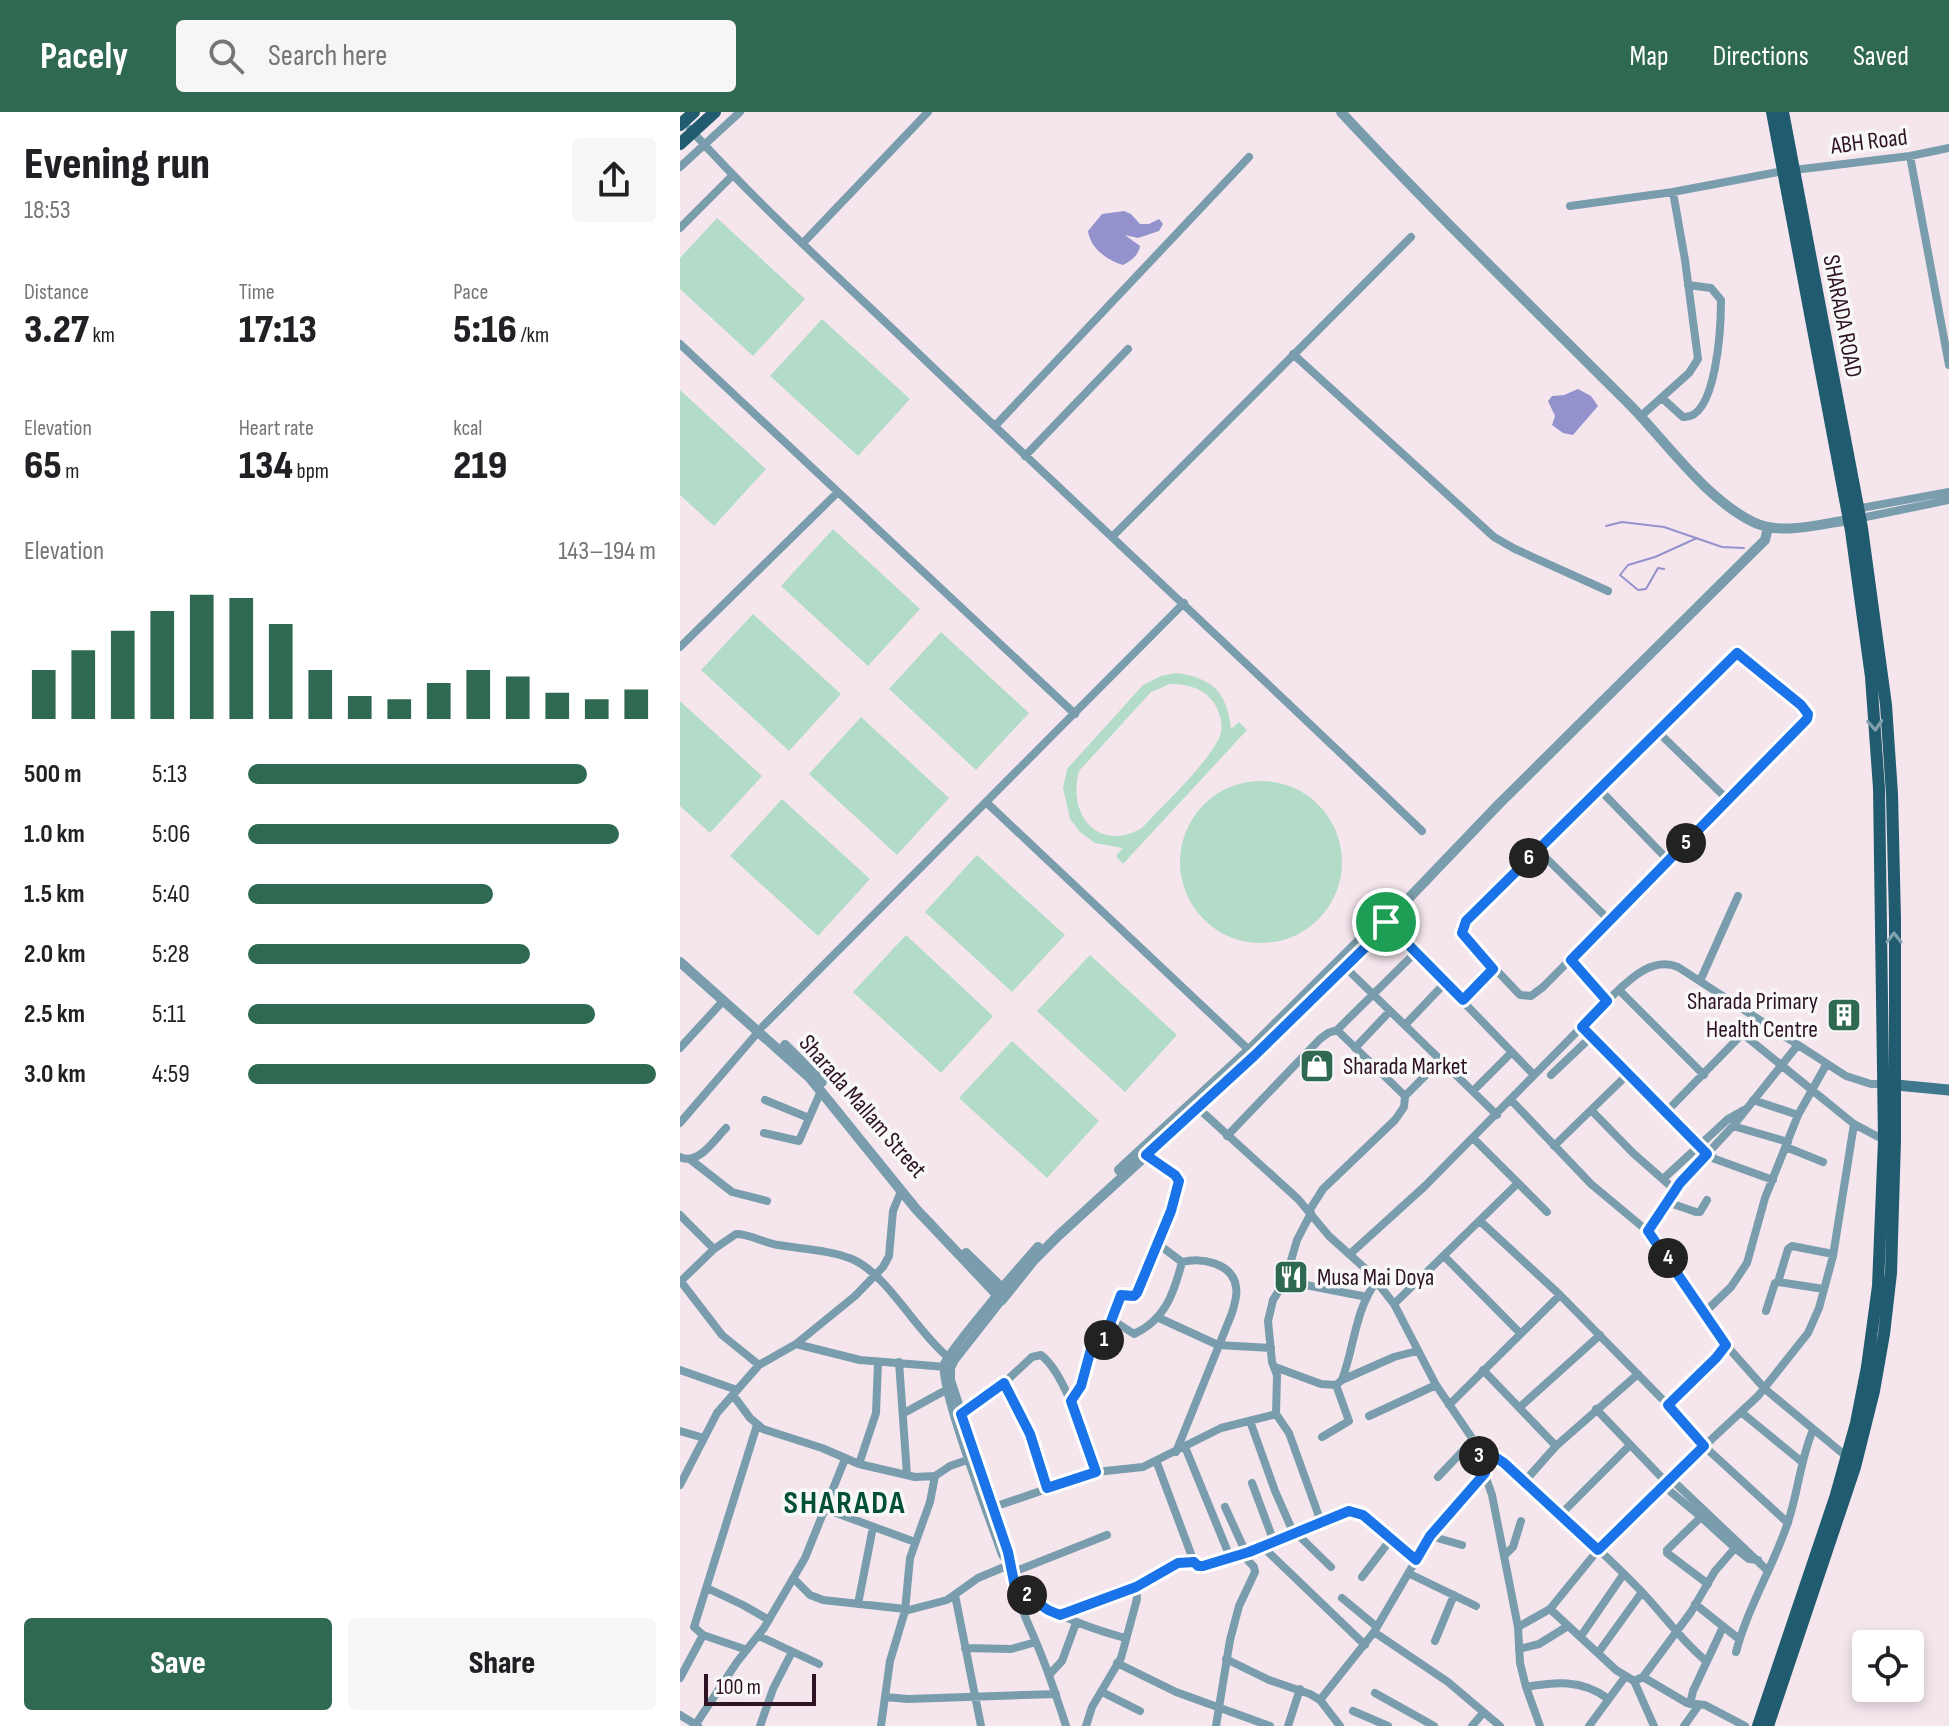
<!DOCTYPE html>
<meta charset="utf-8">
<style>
:root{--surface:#fff;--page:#f6f6f6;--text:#202124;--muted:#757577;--accent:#2f6951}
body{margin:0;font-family:"Sofia Sans Condensed",sans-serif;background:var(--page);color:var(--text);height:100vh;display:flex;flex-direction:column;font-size:30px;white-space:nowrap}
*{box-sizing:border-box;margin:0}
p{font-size:26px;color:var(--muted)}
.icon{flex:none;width:44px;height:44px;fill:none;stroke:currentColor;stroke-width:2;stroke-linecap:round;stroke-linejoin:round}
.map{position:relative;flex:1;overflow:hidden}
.drawer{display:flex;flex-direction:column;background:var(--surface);width:680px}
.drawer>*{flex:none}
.fabs{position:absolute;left:1172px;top:1518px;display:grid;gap:16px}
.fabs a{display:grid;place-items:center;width:72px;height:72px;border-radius:8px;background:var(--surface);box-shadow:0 4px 12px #0003;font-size:40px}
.scale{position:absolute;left:24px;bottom:20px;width:112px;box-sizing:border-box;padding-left:8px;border:4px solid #2e1324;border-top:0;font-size:22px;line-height:28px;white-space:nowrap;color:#2e1324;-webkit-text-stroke:6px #f8f8f8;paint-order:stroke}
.pin{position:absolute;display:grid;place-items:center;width:68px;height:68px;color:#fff;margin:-34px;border:4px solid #fff;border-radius:50%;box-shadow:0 2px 8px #0007}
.km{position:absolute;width:40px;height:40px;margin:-20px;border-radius:50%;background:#222;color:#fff;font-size:22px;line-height:40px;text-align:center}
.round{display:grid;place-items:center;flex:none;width:84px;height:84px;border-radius:8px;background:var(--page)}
.head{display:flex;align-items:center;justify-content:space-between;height:136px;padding:0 24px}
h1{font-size:44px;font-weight:800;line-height:60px}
.figures{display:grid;grid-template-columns:repeat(3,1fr);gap:12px;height:136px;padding:8px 24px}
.figures div{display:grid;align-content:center}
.figures b{font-size:40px;font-weight:800}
.figures small{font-size:22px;font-weight:400}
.figures p{font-size:22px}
.chart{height:224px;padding:16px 24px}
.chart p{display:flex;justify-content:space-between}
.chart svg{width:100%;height:144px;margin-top:8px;stroke:var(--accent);stroke-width:6}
.cta{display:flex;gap:16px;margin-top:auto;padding:16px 24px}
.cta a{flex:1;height:92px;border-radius:8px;background:var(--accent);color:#fff;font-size:32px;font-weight:800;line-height:92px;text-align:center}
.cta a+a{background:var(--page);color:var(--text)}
ul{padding:0 24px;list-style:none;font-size:26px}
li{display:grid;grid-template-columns:128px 96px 1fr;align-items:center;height:60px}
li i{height:20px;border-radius:10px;background:var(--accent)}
header{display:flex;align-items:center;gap:48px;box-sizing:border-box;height:112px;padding:0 40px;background:var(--accent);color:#fff}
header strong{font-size:38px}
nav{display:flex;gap:44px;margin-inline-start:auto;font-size:28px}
.search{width:560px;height:72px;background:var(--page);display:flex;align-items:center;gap:20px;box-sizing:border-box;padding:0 28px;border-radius:8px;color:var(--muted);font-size:30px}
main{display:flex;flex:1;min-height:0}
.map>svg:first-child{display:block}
</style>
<header>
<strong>Pacely</strong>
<div class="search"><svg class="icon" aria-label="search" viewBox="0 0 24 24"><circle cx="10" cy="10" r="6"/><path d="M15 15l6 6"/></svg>Search here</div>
<nav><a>Map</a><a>Directions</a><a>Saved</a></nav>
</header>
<main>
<section class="drawer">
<div class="head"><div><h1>Evening run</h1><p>18:53</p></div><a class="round"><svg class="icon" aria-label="share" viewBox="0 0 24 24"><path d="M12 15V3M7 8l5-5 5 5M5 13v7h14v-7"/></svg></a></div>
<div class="figures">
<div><p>Distance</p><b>3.27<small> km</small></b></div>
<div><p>Time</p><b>17:13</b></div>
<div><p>Pace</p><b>5:16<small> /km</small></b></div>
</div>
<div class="figures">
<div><p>Elevation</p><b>65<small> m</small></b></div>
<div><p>Heart rate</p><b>134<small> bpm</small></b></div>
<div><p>kcal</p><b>219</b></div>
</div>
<div class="chart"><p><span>Elevation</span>143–194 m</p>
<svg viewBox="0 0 160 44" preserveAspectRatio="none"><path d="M5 44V29M15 44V23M25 44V17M35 44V11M45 44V6M55 44V7M65 44V15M75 44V29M85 44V37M95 44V38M105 44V33M115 44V29M125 44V31M135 44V36M145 44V38M155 44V35"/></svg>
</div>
<ul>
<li><b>500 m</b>5:13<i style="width:83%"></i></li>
<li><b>1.0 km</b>5:06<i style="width:91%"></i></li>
<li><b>1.5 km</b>5:40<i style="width:60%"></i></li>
<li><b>2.0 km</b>5:28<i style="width:69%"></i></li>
<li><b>2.5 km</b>5:11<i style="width:85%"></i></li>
<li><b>3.0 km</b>4:59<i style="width:100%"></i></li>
</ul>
<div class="cta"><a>Save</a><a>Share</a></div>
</section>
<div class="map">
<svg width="1269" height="1614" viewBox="0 0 1269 1614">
<rect width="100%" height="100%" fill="#f5e6ee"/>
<path fill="#b3dcc8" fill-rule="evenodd" d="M37 106 125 187 73 244 0 177V146Z
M142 207 230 287 178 344 90 264Z
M0 278 86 357 34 414 0 383Z
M153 417 240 497 188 554 101 474Z
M73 502 161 582 109 639 21 558Z
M261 520 349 601 296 658 209 577Z
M496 561C533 566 547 580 551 617L559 610 567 618 443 752 436 744 443 736 415 731 400 720 390 707 383 676 387 657 463 573 481 564ZM490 572C507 572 524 576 534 591 539 599 543 611 541 620 536 644 480 696 462 716 418 741 387 703 399 659L471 580Z
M0 589 82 664 30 721 0 694Z
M181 605 269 686 217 743 129 662Z
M500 750a81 81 0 1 1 162 0a81 81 0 1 1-162 0Z
M102 687 190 767 138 824 50 744Z
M297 743 385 823 332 880 245 800Z
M226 823 313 904 261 961 173 880Z
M410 843 497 923 445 980 357 899Z
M332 929 419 1009 367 1066 279 986Z"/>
<path fill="#9392cc" d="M444 99 451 102 460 112H469L479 107 483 112 479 119 458 126 445 123 460 134C458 144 451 149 443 153 428 149 410 136 408 119L422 102Z
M898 277 911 284 918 294 893 323 883 321 872 313 875 304 868 289 872 284 884 283Z"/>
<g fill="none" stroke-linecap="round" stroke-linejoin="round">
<path stroke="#9392cc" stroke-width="2" d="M926 414 942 410 984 415 1042 435 1064 436
M984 457 978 456 966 477 958 478 940 463 948 453 975 445 1017 426"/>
<path stroke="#799dac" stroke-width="8" d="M10 17C82 97 164 170 242 245 408 404 577 560 742 719
M1230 44 1269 253
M0 55 60 0
M1114 58 1230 44 1269 36
M890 94 993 80 1103 59
M0 116 53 63
M123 131 248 0
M0 232 395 602
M613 242 814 425 835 437 928 479
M982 286 1003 305C1037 308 1041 213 1041 188L1031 176 1008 173
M961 304 1009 261 1018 247 1005 148 993 80
M315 314 569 45
M345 344 448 237
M1176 397 1269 380
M1176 407 1269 388
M432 425 731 125
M0 535 158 380
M1058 541 1121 593 1128 602 1126 610 863 875 851 884 840 883 784 824 781 819 784 812 885 710Z
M978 620 1048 688
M919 677 988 748
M306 690 569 938
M858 738 929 808
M706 810 854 963
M891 848 927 889
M665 855 817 1003
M1020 869 1058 784
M939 878 1024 963
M783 888 813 857
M725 913 766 870
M83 914 504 491
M902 915 1027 1042 1035 1047 1093 1068
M657 918 725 984
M1064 923 1174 1012 1204 1028
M0 936 43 889
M675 936 710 899
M871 963 911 925
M793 979 832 940
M85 988 129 1006
M831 988 911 1072 971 1122 1046 1233 1085 1277 1167 1345
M1073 988 1118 1003
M518 996 618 1087 649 1124 689 1160 714 1192 756 1273 792 1326 812 1383 838 1515 840 1551 846 1575 860 1614
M911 998 953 1041 995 1078
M986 1000 1077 907
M0 1011 79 919
M1053 1014 1108 1030
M84 1021 119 1029 141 979
M547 1024 640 927 648 921 657 918 737 839
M793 1026 867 1100
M874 1034 948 962
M1106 1035 1143 1050
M0 1045C18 1054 34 1028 46 1016
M11 1048 52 1080 87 1089
M983 1067 1048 1007 1064 998
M987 1090 1016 1100H1020L1027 1088
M629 1099 643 1077 715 1008 724 995 725 984 761 948
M631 1101 617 1128 605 1169 593 1188 588 1209 592 1250 597 1263 596 1302 609 1321 641 1410
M0 1103 34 1137
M800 1109 880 1183 988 1293 1024 1334 1108 1411
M968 1119 1000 1071 1053 1014 1117 934
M670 1142 745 1074 930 886C948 869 971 844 998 855L1166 964 1191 972H1204
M765 1145 840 1221
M605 1169 687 1185
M0 1170 34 1137 56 1122C70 1122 84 1131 98 1133 122 1137 149 1138 172 1147 207 1162 236 1219 268 1245
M1098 1170 1108 1137 1112 1134 1153 1142
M2 1171 42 1223 79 1253
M317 1182C306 1197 269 1239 264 1252 258 1273 312 1413 322 1443L327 1449
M322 1188 275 1248 271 1256V1268L328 1440C329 1472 344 1502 356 1530 368 1558 377 1586 386 1614
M714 1192 838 1071
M1086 1199 1095 1171 1098 1170 1144 1177
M1025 1200 1051 1175 1067 1151 1085 1086 1118 1003 1146 953
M479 1206 538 1233 591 1236
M431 1207 454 1222C485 1208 494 1181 502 1150L478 1132
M116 1232 180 1248 266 1255
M219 1250 227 1363
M595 1255 641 1272 656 1273
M0 1258 57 1278
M803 1258 876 1334
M662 1268 714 1245 737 1239
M324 1271 350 1322 367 1376
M53 1283 70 1306 83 1317 142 1336 179 1352 235 1365 255 1364 270 1354 290 1347
M391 1289 401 1274 411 1237 422 1233 441 1183 454 1184 457 1181 491 1099 499 1066 466 1043
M769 1293 880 1183
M988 1293 1036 1246 1046 1233
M840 1295 920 1223
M916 1297 986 1370
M1061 1300 1122 1350
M224 1301 266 1278
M281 1302 324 1271 352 1245 361 1243C387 1263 404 1329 416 1360
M689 1304 756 1273
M570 1309 595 1379 614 1422
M0 1319 24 1326
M642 1325 669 1309 656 1273 662 1268C674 1236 675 1198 696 1170
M795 1332C818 1339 836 1361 853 1376 889 1410 926 1443 960 1478 983 1502 1001 1528 1026 1549
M505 1335 550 1445
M496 1340 552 1201C554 1193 558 1183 556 1175 553 1151 521 1145 502 1150
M477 1351 514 1450
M179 1352 196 1301 198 1250
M758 1365 793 1328
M990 1366 1087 1458
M845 1369 876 1334 958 1262
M572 1371 594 1430
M0 1373 37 1301 79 1253 116 1232 175 1184 203 1155 209 1144 213 1099 221 1079
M991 1380 1021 1405
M545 1395 566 1441
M145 1397 235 1430
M308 1397 416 1360 463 1355 541 1316 596 1302
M881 1402 950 1333
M616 1421 651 1455
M750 1424 782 1433
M582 1434 685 1533
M824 1444 833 1435 841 1409
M331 1461 427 1423
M730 1462 796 1494
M682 1465 711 1427
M113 1466 130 1483 143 1488 225 1497
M1028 1472 987 1441V1438L1021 1405 1055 1436
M336 1475C376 1503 398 1513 445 1526
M27 1476 63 1493 89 1508
M275 1483 301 1614
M662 1486 697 1515
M178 1492 193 1415
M1015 1492 1059 1527
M870 1497 936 1558 954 1569 974 1614
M225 1499 267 1488 298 1466 329 1453
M380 1503 456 1475 498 1451 514 1450 521 1454 569 1440 669 1399 683 1403 736 1448
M838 1515 870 1497 918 1438 990 1366 1078 1284 1128 1221 1139 1196 1153 1144 1174 1012
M694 1520 768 1570 820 1614
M79 1524 139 1552
M901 1524 943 1463
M755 1529 774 1483
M285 1536 331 1537 356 1530
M839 1537 859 1532 888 1514
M67 1538 23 1523 14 1515 77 1313
M1056 1540C1068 1495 1092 1457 1107 1413 1118 1382 1120 1348 1133 1318
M918 1541 962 1480
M546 1547 589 1568 630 1582 640 1588 660 1614
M437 1551 496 1580 590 1614
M369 1563 382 1549 396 1511
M963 1565 1007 1591 1025 1593 1065 1614
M0 1566 23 1523
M954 1569 963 1565 1011 1500 1035 1459 1055 1436 1069 1447 1078 1448
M846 1575C875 1570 901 1567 927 1586
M422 1580 460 1599
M695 1581 754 1614
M205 1585 228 1587 376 1582
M640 1588 694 1520 750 1424 805 1361
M1010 1592 1013 1579 1043 1515
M673 1599 708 1614
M0 1603 18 1614
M16 1612 57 1550 84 1516 125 1446 165 1347
M80 1614 93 1577 112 1540
M201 1614 210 1549 225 1499 230 1446 250 1390 255 1364
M406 1614 412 1595 441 1546 457 1487 456 1475
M536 1614 550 1528 559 1494 575 1460 574 1455 562 1442
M608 1614 620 1577
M792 1614 803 1601
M909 1614 945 1565
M1004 1614 1019 1593"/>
<path stroke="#799dac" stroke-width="10" d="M661 0C755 101 854 197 951 294 987 331 1026 387 1073 410 1101 424 1140 412 1169 408
M0 850 130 966 236 1097 322 1188 354 1148 378 1124 518 996 702 819 706 810 819 692 1085 428 1088 416
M105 933 142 970
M439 1058 569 938 695 813 706 810
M286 1141 326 1180
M317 1182 358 1135"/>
<path stroke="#3f788d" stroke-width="11" d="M1206 972 1269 978"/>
<path stroke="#205b6f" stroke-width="12" d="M0 13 14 0
M0 32 35 0
M1078 1614 1155 1386 1176 1311 1187 1255 1198 1174 1204 1028 1199 676 1191 565 1171 419 1092 0
M1088 1614 1175 1355 1194 1279 1204 1222 1211 1161 1215 1028V807L1212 682 1206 593 1182 416 1103 0"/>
</g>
<defs><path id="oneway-chevron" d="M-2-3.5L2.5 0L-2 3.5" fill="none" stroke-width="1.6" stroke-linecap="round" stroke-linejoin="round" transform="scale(2)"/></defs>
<g stroke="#81a2ad">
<use href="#oneway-chevron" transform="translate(1195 613) rotate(86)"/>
<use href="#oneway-chevron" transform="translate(1214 826) rotate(-90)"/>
</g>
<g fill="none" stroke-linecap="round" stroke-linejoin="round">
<g stroke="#fff" stroke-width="16">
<path id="route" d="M1057 541 1121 593 1128 602 1127 607 891 848 927 889 902 915 1027 1042 1000 1071 968 1119 1046 1233 1036 1246 988 1293 1024 1334 918 1438 824 1351 795 1332 805 1361 750 1424 736 1448 683 1403 669 1399 569 1440 523 1454H518L514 1450 498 1451 456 1475 380 1503 368 1498 335 1475 328 1440 281 1302 324 1271 350 1322 367 1376 416 1360 391 1289 401 1274 411 1237 422 1233 441 1183 454 1184 457 1181 491 1099 499 1069 495 1063 466 1043 574 944 702 819 706 810 783 888 813 857 782 821 786 809Z"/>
</g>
<use href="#route" stroke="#1a73e8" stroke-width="10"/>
</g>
<defs>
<g id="building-square" transform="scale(1.8)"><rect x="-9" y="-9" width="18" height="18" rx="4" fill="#2f6951" stroke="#f8f8f8"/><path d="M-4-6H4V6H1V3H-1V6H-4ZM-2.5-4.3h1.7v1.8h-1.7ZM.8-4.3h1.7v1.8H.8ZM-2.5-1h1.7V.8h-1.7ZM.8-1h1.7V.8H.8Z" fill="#fff"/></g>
<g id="shop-square" transform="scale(1.8)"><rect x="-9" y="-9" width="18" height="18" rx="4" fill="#2f6951" stroke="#f8f8f8"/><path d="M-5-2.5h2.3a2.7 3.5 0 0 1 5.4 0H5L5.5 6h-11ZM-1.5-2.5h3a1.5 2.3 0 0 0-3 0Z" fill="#fff"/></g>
<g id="restaurant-square" transform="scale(1.8)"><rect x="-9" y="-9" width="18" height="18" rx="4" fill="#2f6951" stroke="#f8f8f8"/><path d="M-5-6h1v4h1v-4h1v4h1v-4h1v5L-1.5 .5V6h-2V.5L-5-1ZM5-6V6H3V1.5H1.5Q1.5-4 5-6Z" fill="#fff"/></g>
</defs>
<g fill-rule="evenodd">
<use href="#building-square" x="1164" y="903"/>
<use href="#shop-square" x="637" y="954"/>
<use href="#restaurant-square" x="611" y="1165"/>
</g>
<g text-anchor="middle" stroke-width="7" stroke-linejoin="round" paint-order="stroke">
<g font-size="24" fill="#2e1324" stroke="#f8f8f8">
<text transform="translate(1189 29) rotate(-7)" y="8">ABH Road</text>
<text transform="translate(1163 204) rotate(79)" y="8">SHARADA ROAD</text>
<text transform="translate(183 994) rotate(49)" y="8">Sharada Mallam Street</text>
</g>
<g font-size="24" fill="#2e1324" stroke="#f8f8f8" text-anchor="start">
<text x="1138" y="897" text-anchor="end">Sharada Primary<tspan x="1138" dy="28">Health Centre</tspan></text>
<text x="663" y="962">Sharada Market</text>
<text x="637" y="1173">Musa Mai Doya</text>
</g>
<g font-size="32" font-weight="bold" letter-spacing="2" fill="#004f36" stroke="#f8f8f8">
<text x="165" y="1401">SHARADA</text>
</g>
</g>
</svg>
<div class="fabs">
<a><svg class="icon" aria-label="locate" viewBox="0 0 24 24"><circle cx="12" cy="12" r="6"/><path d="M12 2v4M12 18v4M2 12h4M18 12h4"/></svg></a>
</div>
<div class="scale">100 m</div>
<div class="pin" style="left:706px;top:810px;background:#1e9e55"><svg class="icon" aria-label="arrive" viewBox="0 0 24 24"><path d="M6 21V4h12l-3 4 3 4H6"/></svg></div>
<b class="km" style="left:424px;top:1228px">1</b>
<b class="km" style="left:347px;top:1483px">2</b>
<b class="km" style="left:799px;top:1344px">3</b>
<b class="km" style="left:988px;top:1146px">4</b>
<b class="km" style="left:1006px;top:731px">5</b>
<b class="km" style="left:849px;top:746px">6</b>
</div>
</main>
